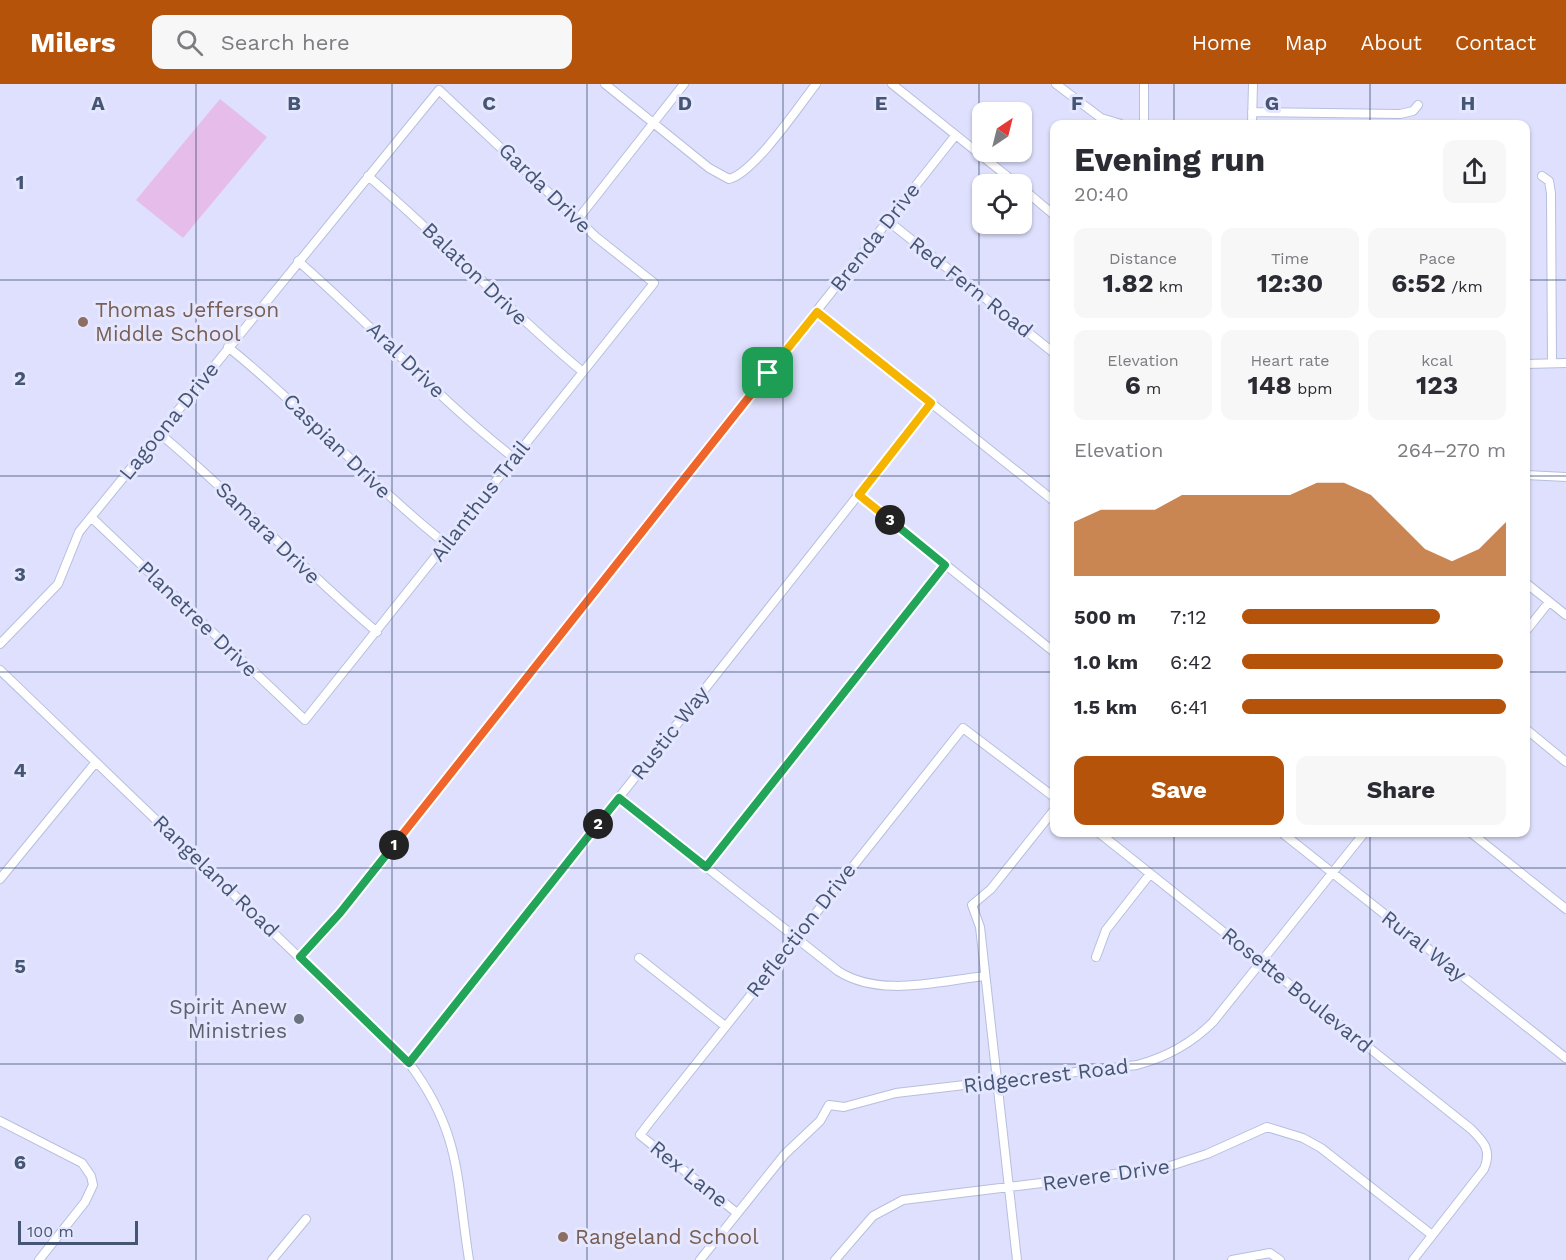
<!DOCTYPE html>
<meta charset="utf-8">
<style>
:root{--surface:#fff;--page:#f7f7f7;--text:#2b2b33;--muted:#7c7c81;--accent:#b45309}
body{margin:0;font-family:"Work Sans",sans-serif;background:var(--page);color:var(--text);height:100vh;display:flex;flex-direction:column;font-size:22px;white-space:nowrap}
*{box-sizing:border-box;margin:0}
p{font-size:20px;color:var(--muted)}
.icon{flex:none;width:33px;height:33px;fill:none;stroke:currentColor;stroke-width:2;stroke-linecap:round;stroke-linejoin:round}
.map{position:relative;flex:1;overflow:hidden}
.panel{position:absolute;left:1050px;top:36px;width:480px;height:717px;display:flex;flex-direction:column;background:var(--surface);border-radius:12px;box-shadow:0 2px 4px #0004}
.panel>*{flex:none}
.needle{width:39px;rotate:35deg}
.buttons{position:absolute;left:972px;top:18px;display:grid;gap:12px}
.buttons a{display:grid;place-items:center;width:60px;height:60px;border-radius:12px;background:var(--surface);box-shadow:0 2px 4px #0004;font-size:30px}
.scale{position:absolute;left:18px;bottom:15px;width:120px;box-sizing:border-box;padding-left:6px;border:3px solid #455574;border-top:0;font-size:16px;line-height:21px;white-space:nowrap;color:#455574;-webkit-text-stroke:4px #e5e7ff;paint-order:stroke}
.pin{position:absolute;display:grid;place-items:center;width:51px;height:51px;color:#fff;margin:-26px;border-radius:12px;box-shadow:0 3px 9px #0006}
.km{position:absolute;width:30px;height:30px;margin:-15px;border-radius:50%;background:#222;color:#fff;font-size:16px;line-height:30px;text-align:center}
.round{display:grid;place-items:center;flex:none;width:63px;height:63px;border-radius:12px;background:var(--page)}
.overview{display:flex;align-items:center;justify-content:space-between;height:102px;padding:0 24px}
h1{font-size:33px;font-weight:700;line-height:45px}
.figures{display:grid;grid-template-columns:repeat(3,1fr);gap:9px;height:102px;padding:6px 24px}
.figures div{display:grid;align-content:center;border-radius:12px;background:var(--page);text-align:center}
.figures b{font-size:26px;font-weight:700}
.figures small{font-size:16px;font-weight:400}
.figures p{font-size:16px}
.chart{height:168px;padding:12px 24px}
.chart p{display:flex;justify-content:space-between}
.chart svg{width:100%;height:108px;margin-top:6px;fill:var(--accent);opacity:.7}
.cta{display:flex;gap:12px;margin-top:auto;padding:12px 24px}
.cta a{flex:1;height:69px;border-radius:12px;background:var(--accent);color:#fff;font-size:24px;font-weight:700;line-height:69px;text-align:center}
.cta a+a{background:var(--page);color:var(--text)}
ul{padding:0 24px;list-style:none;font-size:20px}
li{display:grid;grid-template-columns:96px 72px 1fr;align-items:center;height:45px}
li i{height:15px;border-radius:8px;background:var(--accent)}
header{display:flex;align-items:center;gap:36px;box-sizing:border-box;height:84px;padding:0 30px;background:var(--accent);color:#fff}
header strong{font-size:28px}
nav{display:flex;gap:33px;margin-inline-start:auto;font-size:21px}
.search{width:420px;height:54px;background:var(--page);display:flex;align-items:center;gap:15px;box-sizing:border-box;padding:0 21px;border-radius:12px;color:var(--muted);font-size:22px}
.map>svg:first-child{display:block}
</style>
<header>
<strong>Milers</strong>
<div class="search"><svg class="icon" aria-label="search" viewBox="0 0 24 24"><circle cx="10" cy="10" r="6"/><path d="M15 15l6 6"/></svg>Search here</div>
<nav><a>Home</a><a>Map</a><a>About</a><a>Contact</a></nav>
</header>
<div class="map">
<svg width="1566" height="1176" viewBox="0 0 1566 1176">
<rect width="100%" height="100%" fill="#dee0fd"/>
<path fill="#e6bceb" d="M220 15 267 53 183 154 136 116Z"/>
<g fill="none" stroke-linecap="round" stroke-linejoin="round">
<g stroke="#b7bfde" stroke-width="10">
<path id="minor" d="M605 0 709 84 729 95C754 89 799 22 816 0
M892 0 1017 100
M1056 0 1101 34 1121 40
M1144 0V40
M1252 28 1400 30 1413 27 1418 21
M1252 40 1253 0
M368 92C442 155 508 226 583 288
M1542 92 1549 97 1551 109 1552 279
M1022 104 1054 131
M578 135 684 0
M888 137 1054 269
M298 177C372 241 437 314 514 374
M817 228 1054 417
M228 263C305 325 369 399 446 460
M1526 280 1566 279
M159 349C235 412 302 485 377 548
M1526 391 1566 393
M859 411 1054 568
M1526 499 1566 531
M1526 547 1549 518
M0 560 58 500 79 448 439 6 596 153 654 199 305 636 91 433
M0 586 409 979C462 1050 456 1094 469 1176
M1526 645 1566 678
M619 714 838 887C880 914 938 897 985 892
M1098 748 1471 1045C1484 1058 1492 1066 1484 1085L1413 1176
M1281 748 1566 974
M1470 748 1566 825
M706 783 945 481
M0 795 96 678
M300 873 340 829 955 52
M1096 873 1106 846 1150 790
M639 874 725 942
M409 979 931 319
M0 1037 82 1079 91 1092 93 1101 85 1118 39 1176
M737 1129 640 1051 649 1039 963 644 1054 713
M272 1176 306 1135
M700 1176 785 1070 820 1037 829 1021 844 1023 896 1009 1137 981C1167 973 1191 960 1213 938L1365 748
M835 1176 873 1132 903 1116 1164 1084 1207 1070 1267 1043 1303 1054 1321 1064 1432 1151
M1017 1176 980 843 972 821 991 805 1054 726
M1232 1176 1270 1169 1280 1176"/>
</g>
<use href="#minor" stroke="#fff" stroke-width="8"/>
</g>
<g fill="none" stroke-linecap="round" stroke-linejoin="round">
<g stroke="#fff" stroke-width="12">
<path id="split-1" d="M394 761 768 289"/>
</g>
<g stroke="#fff" stroke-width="12">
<path id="split-2" d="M394 761 340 829 300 873 409 979 598 740"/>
</g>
<g stroke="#fff" stroke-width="12">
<path id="split-3" d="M598 740 619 714 706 783 945 481 890 436"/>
</g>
<g stroke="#fff" stroke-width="12">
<path id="split-4" d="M768 289 817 228 931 319 859 411 890 436"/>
</g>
<use href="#split-1" stroke="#f0652b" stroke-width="8"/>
<use href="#split-2" stroke="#22a559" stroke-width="8"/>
<use href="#split-3" stroke="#22a559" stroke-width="8"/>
<use href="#split-4" stroke="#f5b400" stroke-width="8"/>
</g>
<path fill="none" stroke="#455574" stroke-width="1.5" stroke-opacity="0.55" d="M196 0V1176M392 0V1176M587 0V1176M783 0V1176M979 0V1176M1174 0V40M1370 0V40M0 196H1054M1526 196H1566M0 392H1054M1526 392H1566M0 588H1054M1526 588H1566M1174 748V1176M1370 748V1176M0 784H1566M0 980H1566"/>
<g fill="#8d6e63" stroke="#e5e7ff" stroke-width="2">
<circle cx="83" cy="238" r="6"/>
<circle cx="563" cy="1153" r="6"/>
</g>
<circle fill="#6b7280" stroke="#e5e7ff" stroke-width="2" cx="299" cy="935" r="6"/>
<g text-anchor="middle" stroke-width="6" stroke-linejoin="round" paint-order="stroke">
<g font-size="21" fill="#455574" stroke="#e5e7ff">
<text transform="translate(545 104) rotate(44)" y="7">Garda Drive</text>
<text transform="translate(875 153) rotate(-52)" y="7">Brenda Drive</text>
<text transform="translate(475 190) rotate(44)" y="7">Balaton Drive</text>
<text transform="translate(971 203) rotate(38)" y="7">Red Fern Road</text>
<text transform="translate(406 276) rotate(44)" y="7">Aral Drive</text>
<text transform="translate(169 337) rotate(-51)" y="7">Lagoona Drive</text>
<text transform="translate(337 362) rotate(44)" y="7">Caspian Drive</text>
<text transform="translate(480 417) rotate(-52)" y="7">Ailanthus Trail</text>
<text transform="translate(268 449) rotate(44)" y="7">Samara Drive</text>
<text transform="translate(198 535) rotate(44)" y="7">Planetree Drive</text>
<text transform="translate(670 649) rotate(-52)" y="7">Rustic Way</text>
<text transform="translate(216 792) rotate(44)" y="7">Rangeland Road</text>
<text transform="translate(801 846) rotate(-52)" y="7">Reflection Drive</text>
<text transform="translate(1424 862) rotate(38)" y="7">Rural Way</text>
<text transform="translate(1297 906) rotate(39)" y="7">Rosette Boulevard</text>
<text transform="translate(1046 992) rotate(-7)" y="7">Ridgecrest Road</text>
<text transform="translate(689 1090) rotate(39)" y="7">Rex Lane</text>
<text transform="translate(1106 1091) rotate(-8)" y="7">Revere Drive</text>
</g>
<g font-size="21" fill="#785e54" stroke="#e5e7ff" text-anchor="start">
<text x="95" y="233">Thomas Jefferson<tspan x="95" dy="24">Middle School</tspan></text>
<text x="575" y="1160">Rangeland School</text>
</g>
<g font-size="21" fill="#5b616d" stroke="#e5e7ff" text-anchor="end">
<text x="287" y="930">Spirit Anew<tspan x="287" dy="24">Ministries</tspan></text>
</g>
</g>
<g font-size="20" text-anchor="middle" font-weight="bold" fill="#455574" stroke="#e5e7ff" stroke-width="6" stroke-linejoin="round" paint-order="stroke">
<text x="98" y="26">A</text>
<text x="294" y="26">B</text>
<text x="489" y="26">C</text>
<text x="685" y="26">D</text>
<text x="881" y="26">E</text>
<text x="1077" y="26">F</text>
<text x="1272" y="26">G</text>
<text x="1468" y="26">H</text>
<text x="20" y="105">1</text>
<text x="20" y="301">2</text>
<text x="20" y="497">3</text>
<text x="20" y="693">4</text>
<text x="20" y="889">5</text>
<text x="20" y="1085">6</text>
</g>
</svg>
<div class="buttons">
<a><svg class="needle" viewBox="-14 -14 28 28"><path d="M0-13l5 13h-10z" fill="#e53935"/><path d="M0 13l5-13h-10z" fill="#7c7c81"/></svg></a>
<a><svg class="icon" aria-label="locate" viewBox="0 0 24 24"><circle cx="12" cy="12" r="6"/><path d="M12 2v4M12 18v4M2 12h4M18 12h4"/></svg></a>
</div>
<div class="scale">100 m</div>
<div class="pin" style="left:768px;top:289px;background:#1e9e55"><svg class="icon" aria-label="arrive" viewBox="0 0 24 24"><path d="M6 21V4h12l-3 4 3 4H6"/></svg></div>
<b class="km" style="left:394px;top:761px">1</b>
<b class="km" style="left:598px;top:740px">2</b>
<b class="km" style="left:890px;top:436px">3</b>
<section class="panel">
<div class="overview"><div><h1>Evening run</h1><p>20:40</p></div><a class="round"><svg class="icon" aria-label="share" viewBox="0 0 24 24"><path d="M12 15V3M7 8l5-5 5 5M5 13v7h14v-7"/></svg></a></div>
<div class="figures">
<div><p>Distance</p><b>1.82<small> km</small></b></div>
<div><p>Time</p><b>12:30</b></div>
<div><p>Pace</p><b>6:52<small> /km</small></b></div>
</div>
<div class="figures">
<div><p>Elevation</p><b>6<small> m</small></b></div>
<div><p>Heart rate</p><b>148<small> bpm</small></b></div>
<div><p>kcal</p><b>123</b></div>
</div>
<div class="chart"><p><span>Elevation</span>264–270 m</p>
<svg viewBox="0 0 160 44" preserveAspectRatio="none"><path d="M0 44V22L10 17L20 17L30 17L40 11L50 11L60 11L70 11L80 11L90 6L100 6L110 11L120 22L130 33L140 38L150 33L160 22V44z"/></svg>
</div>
<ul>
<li><b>500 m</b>7:12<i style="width:75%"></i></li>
<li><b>1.0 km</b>6:42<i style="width:99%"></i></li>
<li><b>1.5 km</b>6:41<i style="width:100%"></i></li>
</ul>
<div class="cta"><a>Save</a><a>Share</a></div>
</section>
</div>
